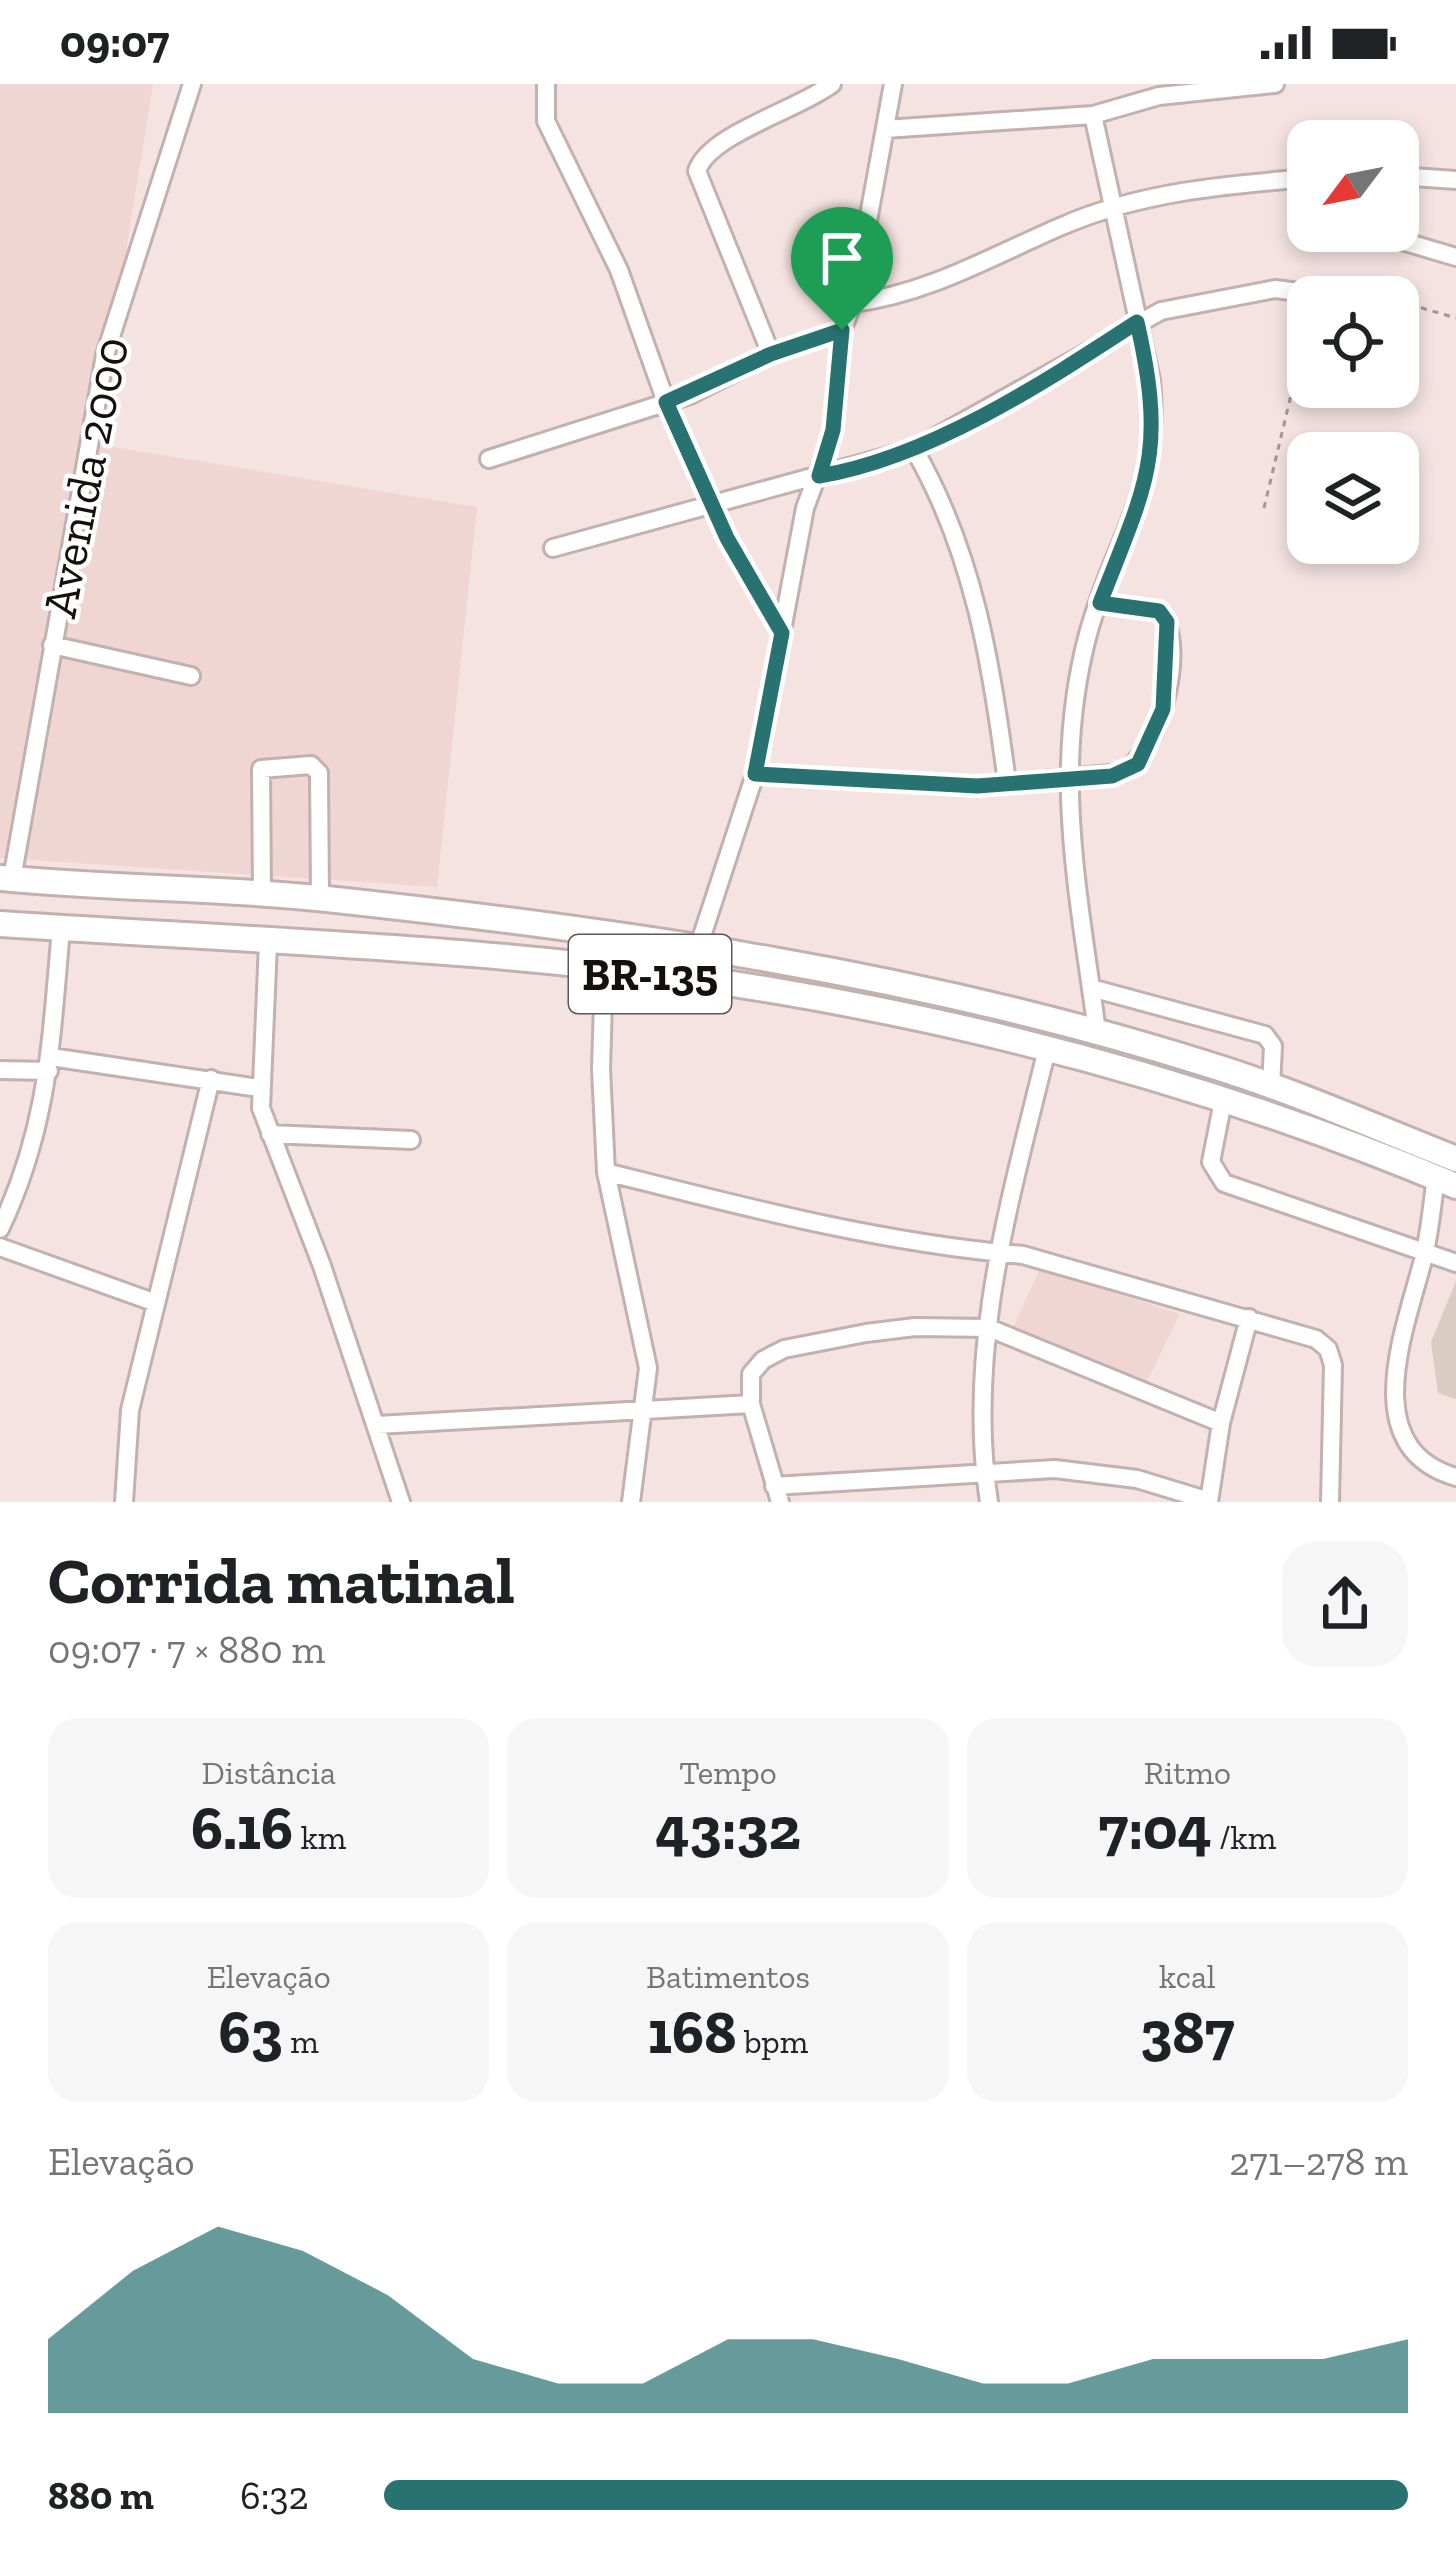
<!DOCTYPE html>
<html lang="pt">
<meta charset="utf-8">
<style>
:root{--surface:#fff;--page:#f6f6f6;--text:#202124;--muted:#757577;--accent:#287271}
body{margin:0;font-family:"Zilla Slab",serif;background:var(--page);color:var(--text);height:100vh;display:flex;flex-direction:column;font-size:45px;white-space:nowrap}
*{box-sizing:border-box;margin:0}
p{font-size:39px;color:var(--muted)}
.icon{flex:none;width:66px;height:66px;fill:none;stroke:currentColor;stroke-width:2;stroke-linecap:round;stroke-linejoin:round}
.map{position:relative;height:1418px;overflow:hidden}
.details{display:flex;flex-direction:column;background:var(--surface);flex:1}
.details>*{flex:none}
.needle{width:78px;rotate:238deg}
.controls{position:absolute;left:1287px;top:36px;display:grid;gap:24px}
.controls a{display:grid;place-items:center;width:132px;height:132px;border-radius:24px;background:var(--surface);box-shadow:0 6px 18px #0003;font-size:60px}
.pin{position:absolute;display:grid;place-items:center;width:102px;height:102px;color:#fff;margin:-123px -51px;border-radius:50% 50% 50% 0;rotate:-45deg;box-shadow:0 0 12px #0007}
.pin .icon{rotate:45deg}
.round{display:grid;place-items:center;flex:none;width:126px;height:126px;border-radius:36px;background:var(--page)}
.headline{display:flex;align-items:center;justify-content:space-between;height:204px;padding:0 48px}
h1{font-size:66px;font-weight:700;line-height:90px}
.figures{display:grid;grid-template-columns:repeat(3,1fr);gap:18px;height:204px;padding:12px 48px}
.figures div{display:grid;align-content:center;border-radius:30px;background:var(--page);text-align:center}
.figures b{font-size:60px;font-weight:700}
.figures small{font-size:33px;font-weight:400}
.figures p{font-size:33px}
.chart{height:336px;padding:24px 48px}
.chart p{display:flex;justify-content:space-between}
.chart svg{width:100%;height:216px;margin-top:12px;fill:var(--accent);opacity:.7}
ul{padding:0 48px;list-style:none;font-size:39px}
li{display:grid;grid-template-columns:192px 144px 1fr;align-items:center;height:90px}
li i{height:30px;border-radius:15px;background:var(--accent)}
.status{display:flex;justify-content:space-between;align-items:center;height:84px;padding:0 60px;background:var(--surface);direction:ltr}
.status svg{height:33px;fill:currentColor}
.map>svg:first-child{display:block}
</style>
<div class="status"><b>09:07</b><svg viewBox="0 0 49 12"><path d="M0 12V9h3v3zM5 12V6h3v6zM10 12V3h3v9zM15 12V0h3v12zM26 1h20v11H26zM47 4h2v5h-2z"/></svg></div>
<div class="map">
<svg width="1456" height="1418" viewBox="0 0 1456 1418">
<rect width="100%" height="100%" fill="#f4e3e0"/>
<path fill="#f0d6d2" d="M0 0H153L95 360 477 423 437 803 0 774Z
M1040 1185 1180 1230 1144 1303 1010 1250Z"/>
<path fill="#d9ccc2" d="M1456 1197V1315L1438 1309 1431 1258Z"/>
<g fill="none" stroke-linecap="round" stroke-linejoin="round">
<g stroke="#c2b1ae" stroke-width="22">
<path id="minor" d="M546 0V37L619 186 666 318 727 454 782 549
M1093 31 1151 296C1162 406 1115 452 1088 550 1051 689 1079 810 1097 948
M885 45 1093 31 1159 12 1275 0
M1398 92 1456 96
M1368 147 1456 173
M853 219C928 210 994 171 1062 142 1140 108 1225 101 1308 94
M771 270 697 87C709 50 798 26 832 0
M914 365C974 469 992 582 1007 699
M489 375 690 311 771 270 842 246
M553 464 914 365 1161 227 1275 205 1331 212
M52 561 191 592
M755 690 977 702 1121 689C1160 670 1189 560 1159 527L1100 519
M12 795 105 271 192 0
M262 810 261 685 311 681 319 689 320 814
M268 859 261 1024 322 1182 401 1418
M699 861 755 690 805 424 834 346 842 246 853 219 893 0
M604 885 601 985 606 1088 648 1284 631 1418
M1091 904 1265 951 1273 962 1271 1003
M51 973 258 1004
M0 986 49 987
M1223 1017 1211 1078 1224 1099 1456 1179
M270 1050 411 1056
M606 1088C745 1123 880 1159 1023 1171L1316 1255 1328 1265 1333 1281 1330 1418
M1436 1093C1432 1121 1430 1149 1423 1176 1405 1246 1356 1364 1456 1393
M0 1145C49 1042 51 956 61 845
M0 1163 156 1219
M377 1341 751 1320
M774 1402 1055 1385 1137 1395 1209 1417
M124 1418 130 1326 211 995
M780 1418 751 1320V1290L763 1276 784 1265 866 1249 915 1243 989 1244 1221 1339
M989 1418C965 1265 1011 1113 1047 965
M1209 1418 1221 1339 1249 1234"/>
</g>
<g stroke="#c2b1ae" stroke-width="30">
<path id="highway" d="M0 794C108 805 218 803 327 815 625 847 923 890 1210 981 1294 1007 1375 1043 1456 1075
M0 840C258 857 522 864 777 907 1008 946 1240 1011 1456 1102"/>
</g>
<path stroke="#a39694" stroke-width="3" stroke-dasharray="6 6" stroke-linecap="butt" d="M1348 206 1384 213
M1398 217 1456 234
M1264 424 1308 240"/>
<use href="#minor" stroke="#fff" stroke-width="16"/>
<use href="#highway" stroke="#fff" stroke-width="24"/>
</g>
<g fill="none" stroke-linecap="round" stroke-linejoin="round">
<g stroke="#fff" stroke-width="24">
<path id="route" d="M1137 238C1167 370 1147 398 1100 519L1159 527 1167 538 1163 625 1138 680 1112 692 977 702 755 690 782 549 727 454 666 318 771 270 842 246 833 346 819 392C929 374 1045 298 1137 238Z"/>
</g>
<use href="#route" stroke="#287271" stroke-width="15"/>
</g>
<g text-anchor="middle" stroke-width="9" stroke-linejoin="round" paint-order="stroke">
<rect fill="#fff" stroke="#5b5756" stroke-width="3" x="569" y="851" width="162" height="78" rx="9"/>
<g font-size="45" font-weight="bold" fill="#150f0e">
<text x="650" y="906">BR-135</text>
</g>
<g font-size="48" fill="#150f0e" stroke="#fff">
<text transform="translate(85 393) rotate(-79)" y="17">Avenida 2000</text>
</g>
</g>
</svg>
<div class="controls">
<a><svg class="needle" viewBox="-14 -14 28 28"><path d="M0-13l5 13h-10z" fill="#e53935"/><path d="M0 13l5-13h-10z" fill="#757577"/></svg></a>
<a><svg class="icon" aria-label="locate" viewBox="0 0 24 24"><circle cx="12" cy="12" r="6"/><path d="M12 2v4M12 18v4M2 12h4M18 12h4"/></svg></a>
<a><svg class="icon" aria-label="layers" viewBox="0 0 24 24"><path d="M12 4l9 5-9 5-9-5zM3 14l9 5 9-5"/></svg></a>
</div>
<div class="pin" style="left:842px;top:246px;background:#1e9e55"><svg class="icon" aria-label="arrive" viewBox="0 0 24 24"><path d="M6 21V4h12l-3 4 3 4H6"/></svg></div>
</div>
<section class="details">
<div class="headline"><div><h1>Corrida matinal</h1><p>09:07 · 7 × 880 m</p></div><a class="round"><svg class="icon" aria-label="share" viewBox="0 0 24 24"><path d="M12 15V3M7 8l5-5 5 5M5 13v7h14v-7"/></svg></a></div>
<div class="figures">
<div><p>Distância</p><b>6.16<small> km</small></b></div>
<div><p>Tempo</p><b>43:32</b></div>
<div><p>Ritmo</p><b>7:04<small> /km</small></b></div>
</div>
<div class="figures">
<div><p>Elevação</p><b>63<small> m</small></b></div>
<div><p>Batimentos</p><b>168<small> bpm</small></b></div>
<div><p>kcal</p><b>387</b></div>
</div>
<div class="chart"><p><span>Elevação</span>271–278 m</p>
<svg viewBox="0 0 160 44" preserveAspectRatio="none"><path d="M0 44V29L10 15L20 6L30 11L40 20L50 33L60 38L70 38L80 29L90 29L100 33L110 38L120 38L130 33L140 33L150 33L160 29V44z"/></svg>
</div>
<ul>
<li><b>880 m</b>6:32<i style="width:100%"></i></li>
</ul>
</section>
